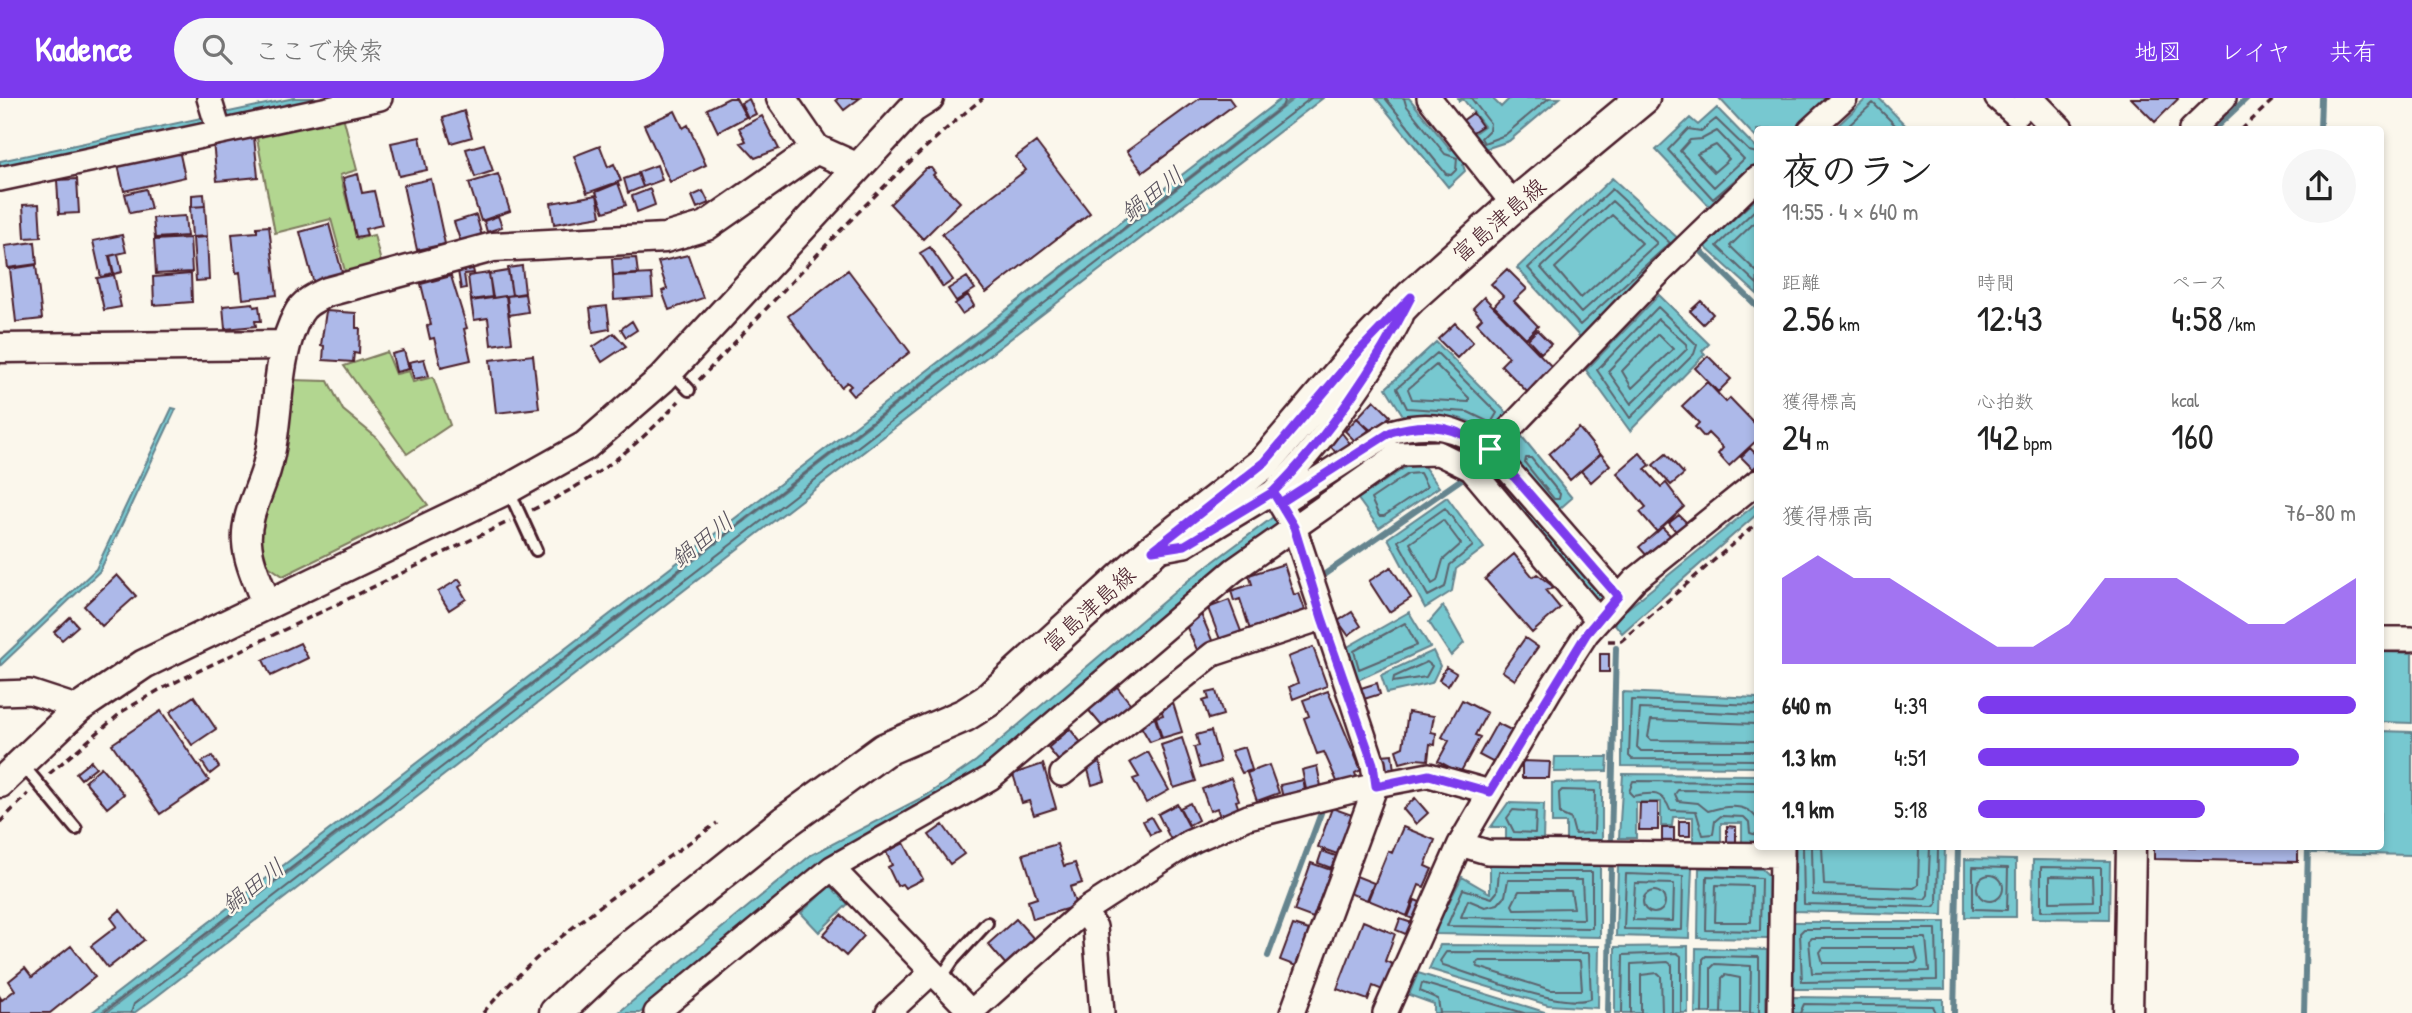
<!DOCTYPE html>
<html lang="ja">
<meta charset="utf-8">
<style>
:root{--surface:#fff;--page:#f6f6f6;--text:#222;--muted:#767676;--accent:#7c3aed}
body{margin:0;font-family:"Patrick Hand","Klee One",sans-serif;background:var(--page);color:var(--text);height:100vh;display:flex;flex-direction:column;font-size:26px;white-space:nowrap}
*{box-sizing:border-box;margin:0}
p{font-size:23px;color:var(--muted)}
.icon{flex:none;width:38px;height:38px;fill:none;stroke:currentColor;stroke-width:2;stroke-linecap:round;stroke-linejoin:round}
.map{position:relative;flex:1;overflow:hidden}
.drawer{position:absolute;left:1754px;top:28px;width:630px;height:724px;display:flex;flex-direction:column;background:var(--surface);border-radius:7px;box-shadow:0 4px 10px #0003}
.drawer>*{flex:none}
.pin{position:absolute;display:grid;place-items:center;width:60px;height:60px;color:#fff;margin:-30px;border-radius:14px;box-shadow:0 4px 10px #0006}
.round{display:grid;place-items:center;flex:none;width:74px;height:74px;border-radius:37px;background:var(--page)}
.headline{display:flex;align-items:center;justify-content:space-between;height:119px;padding:0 28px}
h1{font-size:38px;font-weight:600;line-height:52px}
.figures{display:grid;grid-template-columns:repeat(3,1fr);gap:10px;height:119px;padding:7px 28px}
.figures div{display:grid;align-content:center}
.figures b{font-size:35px;font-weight:600}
.figures small{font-size:19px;font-weight:400}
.figures p{font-size:19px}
.chart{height:196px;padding:14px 28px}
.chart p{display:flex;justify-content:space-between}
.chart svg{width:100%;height:126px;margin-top:7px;fill:var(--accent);opacity:.7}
ul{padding:0 28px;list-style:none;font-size:23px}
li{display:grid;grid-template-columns:112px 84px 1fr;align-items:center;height:52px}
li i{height:18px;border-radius:9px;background:var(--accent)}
header{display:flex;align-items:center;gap:42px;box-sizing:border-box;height:98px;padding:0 35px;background:var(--accent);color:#fff}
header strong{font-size:33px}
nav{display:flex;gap:38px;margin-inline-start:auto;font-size:24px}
.search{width:490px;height:63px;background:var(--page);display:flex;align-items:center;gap:18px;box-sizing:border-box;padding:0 24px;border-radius:38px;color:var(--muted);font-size:26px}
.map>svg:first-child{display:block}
</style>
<header>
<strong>Kadence</strong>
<div class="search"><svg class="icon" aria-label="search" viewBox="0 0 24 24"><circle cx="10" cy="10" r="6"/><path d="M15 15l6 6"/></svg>ここで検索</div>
<nav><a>地図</a><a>レイヤ</a><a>共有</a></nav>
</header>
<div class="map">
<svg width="2412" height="915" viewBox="0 0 2412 915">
<rect width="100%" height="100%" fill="#fbf7ec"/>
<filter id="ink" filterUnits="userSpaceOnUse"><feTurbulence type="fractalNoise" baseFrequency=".0143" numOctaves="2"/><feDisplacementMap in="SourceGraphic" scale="14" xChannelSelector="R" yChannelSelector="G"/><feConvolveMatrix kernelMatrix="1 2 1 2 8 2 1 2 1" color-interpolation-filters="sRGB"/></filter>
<g filter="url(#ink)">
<path fill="#b2d690" stroke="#7e7a5e" stroke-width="2" d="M343 18 357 72 340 77 357 141 374 137 382 168 346 177 331 121 275 135 256 35Z
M387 254 396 276 409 273 413 284 433 279 450 327 407 356 344 268Z
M291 282 328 283 343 312 377 340 428 407 283 478 261 463 258 423Z"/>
<path fill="#77c8d0" stroke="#65848e" stroke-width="2" d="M294 0H331L0 69V63Z
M1282 0H1292L144 883 100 915H91Z
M1295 0H1323L156 899 134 915H106Z
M1376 0H1409L1451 52 1484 28 1463 1 1459 3 1458 0H1492L1501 9 1510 0H1560L1509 43 1482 52 1463 67 1465 73 1448 89Z
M1719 0H1834L1800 31 1757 32V41Z
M1867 0H1879L1909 31H1834Z
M1717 10 1757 51V72L1713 112 1656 52 1690 20 1698 27Z
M1612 80 1682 144 1580 239 1517 170Z
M1755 102 1757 103V196L1704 148Z
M1659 197 1709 246 1702 253 1705 256 1630 333 1586 272Z
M1436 244 1509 317 1489 337C1467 314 1435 317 1404 319L1386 290Z
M172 310 176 311 100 473 0 568V562L96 471Z
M1405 335 1473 347 1621 511H1627L1757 405V416L1622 535 1570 469 1474 363 1425 344 1239 457 1194 491 976 678 810 775 771 804 640 915H618L811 757 927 697 976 663 1190 481 1300 399Z
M1519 335 1572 400 1556 414 1505 351Z
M1423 367 1439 389 1379 430 1358 401 1406 369Z
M1447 399 1484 450 1456 471 1452 493 1425 510 1388 440Z
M1443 508 1464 545 1451 558 1429 524Z
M1409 514 1430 549 1356 583 1344 551Z
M1433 553 1440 568 1432 585 1387 595 1381 577Z
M2380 554 2412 555V625L2380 624Z
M1622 594 1757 600V669L1622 668Z
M2380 633 2412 634V757L2312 755 2313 749H2380Z
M1555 659H1608L1607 673 1554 674Z
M1623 676 1757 677V744H1742V725H1721V745L1693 744V719H1673L1672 728H1661V704H1636V740H1619Z
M1602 684V743H1566V725H1552V685Z
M1508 705 1544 706 1543 743 1506 742V729H1491Z
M1796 749H1945L1943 817 1794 813Z
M1965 761 2016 762V819H1965Z
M2033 762 2110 763 2109 821 2032 820Z
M1490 766H1600V839L1436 836 1437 827 1462 779 1490 795Z
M1618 768 1692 770 1689 840 1616 838Z
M1699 770 1762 771 1769 778 1768 841 1698 840Z
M830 788 848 806 819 834 801 815Z
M1793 824H1945V891H1793Z
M1440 847 1599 848 1598 910 1548 907 1429 871Z
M1688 848V915H1615V849Z
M1696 850 1767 852 1766 915H1695Z
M1418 875 1548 915H1434V906L1409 897Z
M1793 899 1943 901V915H1793Z"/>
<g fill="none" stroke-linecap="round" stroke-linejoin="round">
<path stroke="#5c636d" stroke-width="2" d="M1385 0 1446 76 1451 77 1456 72 1457 60 1445 56 1406 7 1404 0
M1471 0 1490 25 1489 32 1481 40 1484 45 1505 37 1549 0
M1844 32 1873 5 1900 32
M1717 33 1744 61 1714 89 1680 53 1690 42 1702 41Z
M1716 47 1729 61 1714 74 1697 56Z
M1757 55 1749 53 1716 21 1701 33 1688 31 1668 52 1713 101 1750 69 1757 67
M1612 91 1670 145 1580 227 1528 170Z
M1612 103 1657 145 1581 215 1541 170Z
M1757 110 1717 148 1757 186
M1612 117 1642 145 1581 200 1555 170Z
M1757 122 1730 148 1757 174
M1658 209 1697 247 1694 256 1630 320 1597 272Z
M1658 221 1686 246 1687 251 1631 306 1608 273Z
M1658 236 1673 251 1632 290 1622 273Z
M1437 255 1497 315 1491 325 1468 314 1407 310 1397 290Z
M1436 267 1469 300V304L1412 301 1408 291Z
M1526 360H1531L1560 396 1559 401H1554L1525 365Z
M1420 375 1427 389 1384 418H1379L1371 401 1408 376Z
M1445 410 1473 448 1450 467 1445 489 1428 498 1398 443Z
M1443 422 1461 446 1443 462 1437 483 1432 486 1410 445Z
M1405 525 1417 547 1359 571 1354 553Z
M1427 564 1432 568 1426 579 1393 584 1394 579Z
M1757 607 1631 602 1629 658 1632 661 1757 662
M1757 616 1640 611 1637 649 1641 653H1757
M1757 626 1651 622 1648 639 1651 642 1757 643
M1757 684 1633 683 1629 694 1633 698C1653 694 1663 693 1670 712L1696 713 1703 737 1713 736 1715 723 1721 718 1744 719 1749 724 1750 735 1757 737
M1562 692 1595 693 1594 735 1575 736 1571 721 1560 716 1559 695Z
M1757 693 1678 692 1675 696 1678 703 1698 705 1708 713C1724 708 1747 704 1757 721
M1513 712 1536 714 1535 735 1514 734 1507 720Z
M1803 749 1804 806 1933 809 1937 806 1938 749
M1812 749 1813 797 1925 801 1928 797 1930 749
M1822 749 1824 787 1914 790 1918 787 1919 749
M1973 769 2008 770 2007 812 1973 811Z
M2041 769 2101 770V812L2041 813Z
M1499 774H1592V830L1447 828 1463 791 1492 800 1497 794Z
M1626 776 1683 778 1682 832 1624 831Z
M1977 790a13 13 0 1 1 26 0a13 13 0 1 1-26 0Z
M1707 778 1761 780 1760 833 1706 832Z
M2050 778 2092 779 2093 803 2050 804Z
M1508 782H1582L1584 821 1461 819 1468 802 1485 809 1498 806 1505 798Z
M1635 785 1674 786 1673 823 1633 822Z
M1716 787 1752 788 1751 824H1715Z
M1519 793H1571L1574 810 1514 811 1512 807Z
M1643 804a11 11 0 1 1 22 0a11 11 0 1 1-22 0Z
M1804 831H1936L1937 882 1802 884 1800 835Z
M1812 840H1926L1929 873 1812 875 1809 843Z
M1823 850H1915L1918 862 1915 865H1823L1820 854Z
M1446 854 1589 855 1591 900C1567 913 1471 876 1443 867L1440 863Z
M1480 863H1580L1582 892H1551L1478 869 1476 865Z
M103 915 1282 9 1285 0
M131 915 134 906 1311 0
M1440 915 1438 901 1420 893 1422 885 1524 915
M1622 915 1623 857 1677 855 1681 858V915
M1631 915V866L1668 864 1672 867V915
M1641 915V877L1658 875 1661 878 1662 915
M1702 915 1703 861 1706 858 1759 859V915
M1711 915V870L1715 866 1751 868 1750 915
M1721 915 1722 880 1725 877 1740 880V915
M1800 915 1804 906 1933 908 1936 915"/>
<path stroke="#65848e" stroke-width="6" d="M2213 32 2247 0
M2320 32 2321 0
M1693 154 1698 150 1757 208
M1322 478 1463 380
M1611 744 1616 550
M1179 764 1203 750
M1268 858 1321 715 1317 712 1312 713
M1608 915 1611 771
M1954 915 1958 749
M2304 915 2308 749"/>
</g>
<path fill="#adb9e9" stroke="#4a1f2b" stroke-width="2" d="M729 0H736L746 19 718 34 707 11Z
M838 0H860L844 12 836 2Z
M1200 0H1229L1234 7 1143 74 1127 53Z
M2131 0H2177L2178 1 2155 24Z
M749 1 756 16 748 20 741 5Z
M464 13 472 39 451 45 443 20Z
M675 13 683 30 688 27 706 67 670 84 644 27Z
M1473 15 1482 28 1471 35 1462 23Z
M762 18 779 51 755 60 741 45 746 43 739 30Z
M254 39 258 79 217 83 213 44Z
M420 39 427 72 399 78 391 45Z
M1036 44 1090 115 986 195 942 136 1026 72 1016 59Z
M484 46 493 73 475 79 466 51Z
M600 48 608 69 614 66 621 83 587 95 574 58Z
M179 52 185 79 124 93 118 67Z
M657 67 662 82 643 89 638 74Z
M926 70H931L935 75 933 77 960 104 923 141 890 106Z
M358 76 362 95 374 93 382 127 365 131 367 137 356 139 343 80Z
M498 76 510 113 481 123 469 85Z
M638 76 643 89 628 95 624 81Z
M77 81 79 115 59 116 57 82Z
M431 81 445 146 417 152 403 87Z
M618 85 626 107 604 114 596 94Z
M146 91 151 111 130 115 125 96Z
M650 91 655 107 637 114 632 98Z
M703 93 709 105 697 110 692 98Z
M204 96 205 108 192 109V97Z
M597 97 601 118 554 126 551 105Z
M39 106 41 139 25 140 23 107Z
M205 108 207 138 192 139 190 109Z
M476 117 482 138 461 145 454 124Z
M185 118 187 138 155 140 153 120Z
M498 118 502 129 487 134 484 123Z
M329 126 343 178 314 186 300 134Z
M269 128 277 197 243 201 240 174 236 175 232 136 257 134V129Z
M122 137 126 154 109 158 113 176 101 179 93 143Z
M207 139 209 182 196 183 193 140Z
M190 140 192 174 156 176 154 142Z
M35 144 37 166 8 170 5 148Z
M930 149 953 182 943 189 920 155Z
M118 156 122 174 114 176 110 158Z
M688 157 703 200 669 212 662 193 667 191 658 164Z
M636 160 638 176 613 177 612 161Z
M36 167 42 221 16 224 10 171Z
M522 168 525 195 512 197 508 170Z
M473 171 474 175 464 176 466 190 461 191 458 173Z
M1507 171 1527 191 1514 203 1538 228 1526 240 1494 208 1503 198 1491 186Z
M848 172 910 254 853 298 847 291 851 288 847 284 841 289 788 218Z
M508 173 512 197 493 200 489 176Z
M489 175 492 199 471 202 468 178Z
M191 176 192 204 154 207 153 179Z
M651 176 653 199 614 202 613 178Z
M114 177 121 209 104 212 97 180Z
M451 178 467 230 464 231 471 262 441 269 434 240 430 241 427 228 431 227 421 186Z
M967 179 975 191 956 203 948 191Z
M525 196 528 214 509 217 507 198Z
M968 197 974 208 962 216 955 206Z
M506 198 512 244 491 247 488 220 474 222 471 203Z
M1484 199 1556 273 1531 298 1501 267 1509 259 1477 225 1482 220 1473 210Z
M1701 203 1713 216 1703 226 1690 213Z
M253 205 254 209 259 208 261 223H255L256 228 225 231 223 208Z
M607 208 610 231 593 234 590 210Z
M326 213 356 215V230H360L359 256 354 255 353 264 323 262 324 248 321 247Z
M632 223 637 232 626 239 621 231Z
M1455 225 1473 244 1457 260 1438 241Z
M1537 232 1551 246 1541 255 1528 241Z
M614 235 626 248 602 264 593 249Z
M404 253 409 271 396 274 392 256Z
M533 257 539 310 496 315 490 262Z
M1708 258 1731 281 1718 294 1695 270Z
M424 261 429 278 414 281 409 264Z
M1707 284 1726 304 1730 300 1757 328V342L1729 368 1718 356 1723 350 1708 335 1704 339 1695 329 1699 325 1682 308Z
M1374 302 1390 318 1374 335 1357 320Z
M1357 320 1369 332 1357 345 1345 333Z
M1579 330 1600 356 1570 382 1549 356Z
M1342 335 1352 348 1339 359 1329 346Z
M1750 350 1757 357V367L1753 371 1741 359Z
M1640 355 1650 367 1645 371 1661 389 1666 385 1684 409 1657 434 1640 414 1646 409 1617 375Z
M1601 356 1610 367 1591 384 1581 373Z
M1666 356 1684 376 1671 387 1653 367Z
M1679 417 1689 427 1678 436 1669 425Z
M1662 429 1672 439 1649 460 1639 449Z
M1514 456 1533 479 1537 476 1555 490 1545 492 1560 510 1532 535 1485 481Z
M1284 466 1294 497 1299 495 1306 515 1250 532 1240 501 1234 503 1231 493 1252 486 1249 477Z
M1391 469 1411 500 1389 514 1369 483Z
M117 477 136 498 102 528 84 508Z
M459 481 463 486 459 489 466 501 449 512 438 494Z
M1229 502 1242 536 1221 544 1208 510Z
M1352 514 1361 528 1348 537 1338 523Z
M1201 516 1214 547 1198 554 1184 523Z
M70 519 78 528 62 542 54 534Z
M1525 540 1538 549 1515 582 1502 573Z
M300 545 308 560 271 578 263 562Z
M1313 549 1327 588 1293 601 1289 589 1298 585 1288 559Z
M1600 556H1609V574H1600Z
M1446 569 1456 575 1448 588 1439 582Z
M1114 585 1134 610 1106 633 1086 609Z
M1377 585 1380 596 1361 602 1358 591Z
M1216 593 1223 617 1209 621 1203 603 1209 601 1207 595Z
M1328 593 1361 672 1355 675 1357 681 1339 688 1324 654 1317 656 1304 620 1309 618 1303 602Z
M194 598 216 631 192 647 170 614Z
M1462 602 1487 615 1475 637 1480 639 1460 675 1438 663 1449 643 1442 639Z
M1173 605 1182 634 1162 640 1156 619 1163 617 1160 608Z
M161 613 209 683 160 716 112 646Z
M1408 614 1434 618 1431 634 1436 635 1435 647 1430 646 1428 662 1415 661 1400 665 1396 652 1403 649Z
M1155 620 1161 640 1150 644 1139 625Z
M1497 625 1513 633 1494 665 1479 657Z
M1070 631 1083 647 1061 666 1048 650Z
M1211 633 1220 664 1200 670 1194 649 1199 648 1196 637Z
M1182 640 1196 683 1174 690 1161 647Z
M1245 649 1252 672 1242 675 1231 653Z
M1148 654 1169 692 1146 705 1133 681 1139 679 1130 664Z
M1392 656 1394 673 1385 674 1382 657Z
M212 658 219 669 210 676 202 664Z
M91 663 96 669 81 681 76 675Z
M1522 663 1550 664 1549 680H1522Z
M1100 664 1105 683 1092 687 1087 668Z
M1043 666 1056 710 1034 717 1029 703 1022 705 1013 676Z
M1269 667 1279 695 1257 703 1247 675Z
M1317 668 1322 693 1307 696 1302 672Z
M101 669 124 696 107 710 85 683Z
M1231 680 1239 702 1236 703 1239 712 1220 719 1217 710 1210 713 1202 691Z
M1303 682 1306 696 1283 700 1280 687Z
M1415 700 1428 715 1416 726 1403 711Z
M1190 705 1198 722 1189 727 1180 710Z
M1640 705H1658V732H1639Z
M1177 706 1192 734 1172 744 1158 716Z
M1332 710 1352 717 1337 756 1318 749Z
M1151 719 1159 733 1150 737 1143 723Z
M1679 723H1690V738H1679Z
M943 727 964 756 950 766 929 737Z
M1727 728 1736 729V746H1727Z
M1403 729 1435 742 1425 768 1432 771 1424 789 1419 787 1407 818 1368 802 1388 753 1392 755Z
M1662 730H1674V744H1662Z
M904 745 923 781 905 790 902 786 897 788 888 769 892 767 886 754Z
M1057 746 1064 768 1075 765 1082 785 1070 789 1076 808 1033 821 1028 803 1037 800 1023 756Z
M2154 749H2298V764L2154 761Z
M1322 753 1336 758 1331 770 1318 765Z
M1311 765 1331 772 1313 820 1294 813Z
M1351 776 1374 785 1367 802 1344 793Z
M1415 802 1425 806 1418 823 1408 819Z
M120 812 144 842 108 870 91 848 117 828 111 820Z
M841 817 864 838 846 858 823 837Z
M1016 821 1036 843 1007 868 988 846Z
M1400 821 1412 825 1408 837 1396 832Z
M1363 823 1395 836 1385 863 1395 867 1385 893 1373 888 1368 902 1337 891Z
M1293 827 1309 832 1296 868 1280 862Z
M71 848 95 879 50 915H0V899L2 902 15 892 9 883 25 870 32 879Z"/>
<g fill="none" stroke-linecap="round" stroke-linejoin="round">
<g stroke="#4a1f2b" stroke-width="16">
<path id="service" d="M672 274 689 292
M509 393 536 452
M21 665 76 731
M940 882 953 862 987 825"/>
</g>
<g stroke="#4a1f2b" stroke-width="28">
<path id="minor" d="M209 0 219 33
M1429 0 1514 107
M1997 0 2016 17 2031 2
M1810 32 1845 0
M2191 32 2224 0
M0 81 380 0
M1490 351 1662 172 1757 80
M1273 394C1317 351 1373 274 1401 219
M1280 405 1391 334C1430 322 1457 330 1490 351L1618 498
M2380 541H2412
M0 595 30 594 79 610
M1062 676 1213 556 1322 520
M1460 746 1487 754 1782 757
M832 770 971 914
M1084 813 1095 829 1102 915
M656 915 832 770 990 680 1234 472 1399 356 1438 355 1471 371 1598 522
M888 915 932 874
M970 915 1084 813 1190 744 1248 719 1376 687 1373 666 1294 429 1273 394 1185 447 1158 452
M1292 915 1376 687 1429 677 1490 694
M1385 915 1460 746 1550 592 1587 535 1635 482 1757 384
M1780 915 1782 749"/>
</g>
<g stroke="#4a1f2b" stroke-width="33">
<path id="tertiary" d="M781 0 816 51 856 69
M2028 0 2059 32
M0 250 285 247
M266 505C259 486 248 464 247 444 245 419 259 395 266 372 281 321 273 263 298 216 304 204 317 199 327 194L493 149 665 140 706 128 816 51
M0 685 79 610 144 566 508 391 585 348 662 281 912 11 929 0
M2128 915 2131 749"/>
</g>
<g stroke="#4a1f2b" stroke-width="37">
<path id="secondary" d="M556 915 607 867 785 724 884 652 965 617 987 603 1153 452 1265 364 1360 252 1411 199 1514 107 1643 0"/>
</g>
<path stroke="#4a1f2b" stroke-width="3.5" stroke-dasharray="7 5" stroke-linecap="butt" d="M2241 32 2275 0
M699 282C791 186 879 84 983 0
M532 412C592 383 634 352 679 303
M1608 543H1621L1757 425
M49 676 123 613 159 592 510 423
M0 724 28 696
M483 915C549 838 635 783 717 725"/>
<use href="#service" stroke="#fbf7ec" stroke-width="10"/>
<use href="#minor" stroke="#fbf7ec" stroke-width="23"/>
<use href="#tertiary" stroke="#fbf7ec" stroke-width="28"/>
<use href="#secondary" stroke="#fbf7ec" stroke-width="32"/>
</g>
</g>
<g fill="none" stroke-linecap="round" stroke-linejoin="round" filter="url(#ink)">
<g stroke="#fff" stroke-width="14">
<path id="route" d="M1490 351C1457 330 1430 322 1391 334L1280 405 1273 394 1185 447 1153 452 1265 364 1360 252 1411 199C1378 265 1326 342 1273 394L1294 429 1322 520 1373 666 1376 688 1429 677 1490 694 1587 535 1618 498 1490 351"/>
</g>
<use href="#route" stroke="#7c3aed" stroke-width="9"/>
</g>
<g text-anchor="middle" stroke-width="5" stroke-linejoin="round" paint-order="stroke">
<g font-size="23" fill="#4a1f2b" stroke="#fbf7ec">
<text transform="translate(1499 122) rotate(-41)" y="8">富島津島線</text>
<text transform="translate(1089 511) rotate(-42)" y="8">富島津島線</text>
</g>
<g font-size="24" font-style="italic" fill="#58525d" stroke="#fbf7ec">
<text transform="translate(1152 96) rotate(-38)" y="8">鍋田川</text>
<text transform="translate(702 442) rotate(-38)" y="8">鍋田川</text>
<text transform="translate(253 788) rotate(-38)" y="8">鍋田川</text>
</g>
</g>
</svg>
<div class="pin" style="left:1490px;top:351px;background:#1e9e55"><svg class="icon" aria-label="arrive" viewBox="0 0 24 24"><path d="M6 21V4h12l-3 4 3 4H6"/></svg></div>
<section class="drawer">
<div class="headline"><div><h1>夜のラン</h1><p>19:55 · 4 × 640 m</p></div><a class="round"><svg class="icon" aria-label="share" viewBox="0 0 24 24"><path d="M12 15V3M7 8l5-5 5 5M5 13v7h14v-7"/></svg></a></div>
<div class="figures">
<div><p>距離</p><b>2.56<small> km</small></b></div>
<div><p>時間</p><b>12:43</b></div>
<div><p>ペース</p><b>4:58<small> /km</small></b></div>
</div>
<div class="figures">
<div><p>獲得標高</p><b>24<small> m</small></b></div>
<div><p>心拍数</p><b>142<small> bpm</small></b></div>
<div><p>kcal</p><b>160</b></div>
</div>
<div class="chart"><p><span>獲得標高</span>76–80 m</p>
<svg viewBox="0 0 160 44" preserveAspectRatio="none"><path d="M0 44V14L10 6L20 14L30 14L40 22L50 30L60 38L70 38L80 30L90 14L100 14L110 14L120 22L130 30L140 30L150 22L160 14V44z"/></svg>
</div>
<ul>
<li><b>640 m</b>4:39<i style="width:100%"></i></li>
<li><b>1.3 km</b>4:51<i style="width:85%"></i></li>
<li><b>1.9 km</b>5:18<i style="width:60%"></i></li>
</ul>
</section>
</div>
